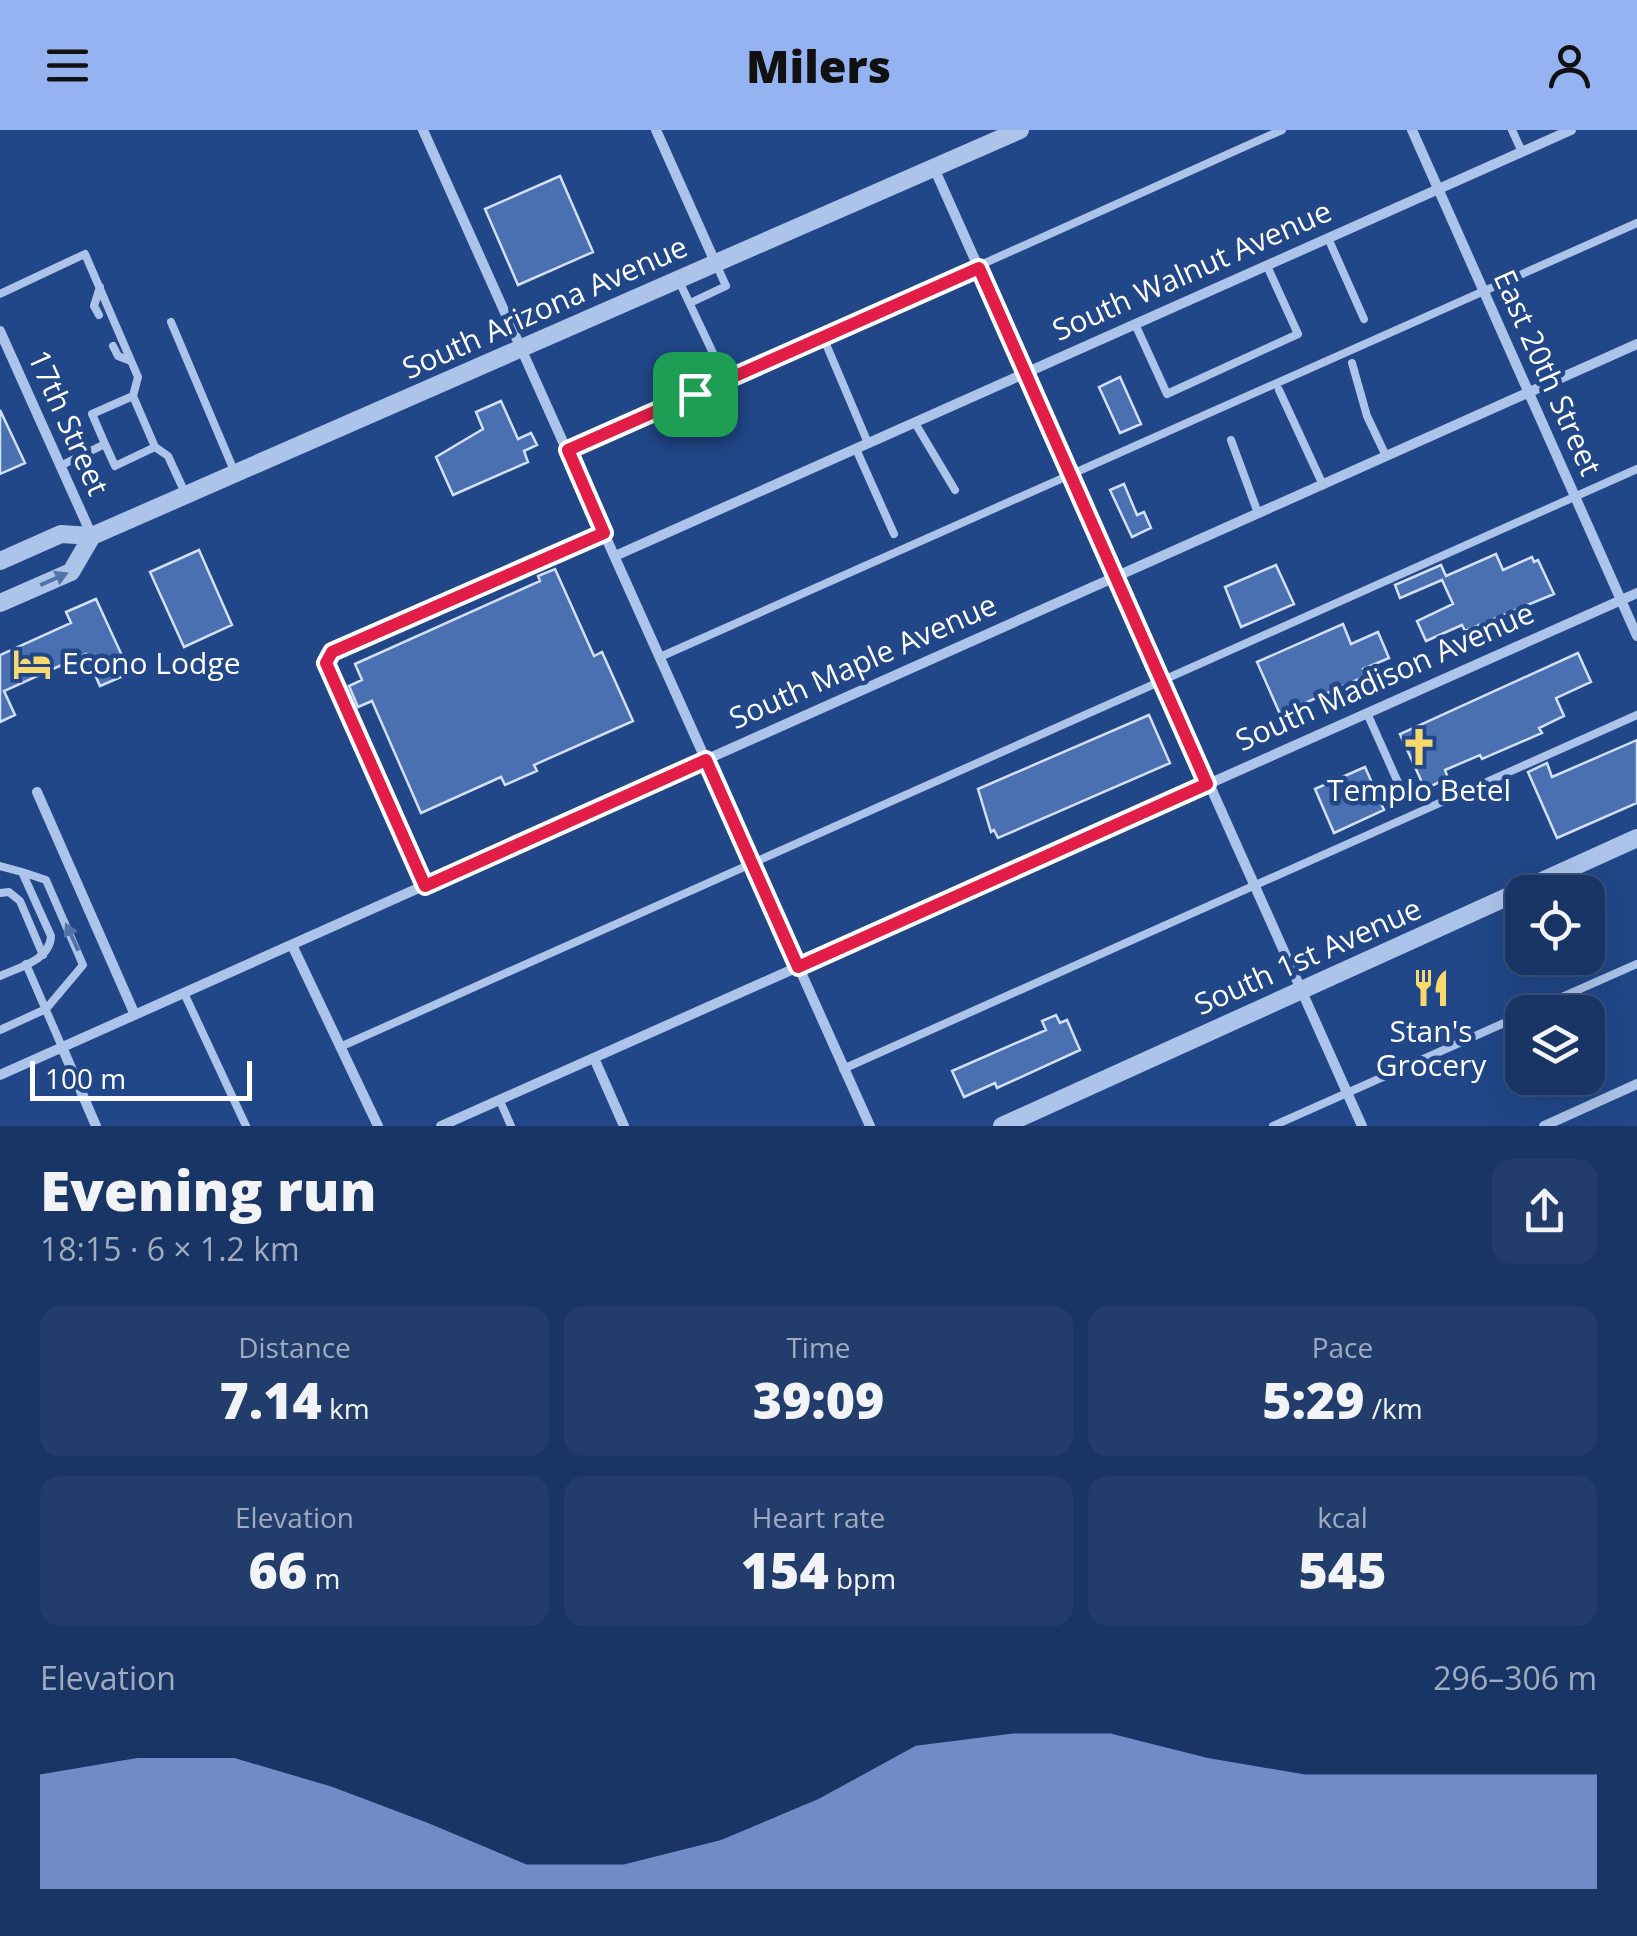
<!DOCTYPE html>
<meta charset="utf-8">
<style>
:root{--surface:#193566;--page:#223d6c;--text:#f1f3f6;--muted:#9fabbf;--line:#37507a;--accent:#95b2f1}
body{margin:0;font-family:"Open Sans",sans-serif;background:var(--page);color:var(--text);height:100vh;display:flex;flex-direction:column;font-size:38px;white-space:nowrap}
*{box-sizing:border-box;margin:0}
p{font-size:32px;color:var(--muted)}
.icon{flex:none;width:55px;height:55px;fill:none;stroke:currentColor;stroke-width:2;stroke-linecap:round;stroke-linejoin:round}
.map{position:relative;height:996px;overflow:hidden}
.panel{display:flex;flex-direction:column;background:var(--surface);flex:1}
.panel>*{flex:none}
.tools{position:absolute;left:1505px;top:745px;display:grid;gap:20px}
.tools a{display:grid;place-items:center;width:100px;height:100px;border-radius:20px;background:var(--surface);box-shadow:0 10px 40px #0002,0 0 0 2px var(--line);font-size:50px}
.scale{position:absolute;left:30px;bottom:25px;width:222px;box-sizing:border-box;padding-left:10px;border:5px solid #fff;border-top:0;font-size:28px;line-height:35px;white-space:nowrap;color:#fff;-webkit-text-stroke:8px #214788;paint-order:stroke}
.pin{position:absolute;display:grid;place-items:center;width:85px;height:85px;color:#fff;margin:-42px;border-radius:20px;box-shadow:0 5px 15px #0006}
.round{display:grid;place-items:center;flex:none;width:105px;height:105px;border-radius:20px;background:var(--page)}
.head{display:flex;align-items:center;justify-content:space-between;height:170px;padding:0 40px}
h1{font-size:55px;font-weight:800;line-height:75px}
.stats{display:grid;grid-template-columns:repeat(3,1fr);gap:15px;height:170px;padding:10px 40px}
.stats div{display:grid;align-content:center;border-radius:20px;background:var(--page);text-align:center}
.stats b{font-size:50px;font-weight:800}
.stats small{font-size:28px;font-weight:400}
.stats p{font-size:28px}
.chart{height:280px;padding:20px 40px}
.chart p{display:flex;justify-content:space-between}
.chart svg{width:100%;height:180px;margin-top:10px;fill:var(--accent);opacity:.7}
header{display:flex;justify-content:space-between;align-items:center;height:130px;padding:0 40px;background:var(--accent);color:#111;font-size:45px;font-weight:800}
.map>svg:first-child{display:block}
</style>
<header><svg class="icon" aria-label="menu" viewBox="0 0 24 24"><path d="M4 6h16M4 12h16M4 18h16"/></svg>Milers<svg class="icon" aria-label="person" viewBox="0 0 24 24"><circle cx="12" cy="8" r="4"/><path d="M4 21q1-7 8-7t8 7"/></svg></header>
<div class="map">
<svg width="1637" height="996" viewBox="0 0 1637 996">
<rect width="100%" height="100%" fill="#214788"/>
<path fill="#4a70b1" stroke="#d1dff8" stroke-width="2.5" d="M560 46 593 122 518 155 485 79Z
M1120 247 1141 294 1120 303 1099 257Z
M501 271 518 309 531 303 537 315 524 321 528 332 453 365 436 327 483 299 476 282Z
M0 280 25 333 0 344Z
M1124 354 1137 385 1144 382 1151 398 1132 407 1110 360Z
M199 420 232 495 184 517 150 442Z
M1496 424 1503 440 1532 427 1534 432 1538 430 1554 464 1465 501 1462 495 1426 511 1417 491 1453 474 1442 450 1400 468 1395 455 1441 435 1446 446Z
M1276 435 1294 474 1241 497 1225 457Z
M555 439 594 526 602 522 633 591 534 635 537 641 505 655 501 647 421 683 372 571 358 577 349 556 362 550 355 534 540 451 538 446Z
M96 469 130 543 100 556 86 524 4 561 15 585 0 592V525L71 493 66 482Z
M1343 494 1351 514 1378 502 1389 528 1363 539 1366 546 1280 584 1257 532Z
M1578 523 1591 552 1556 568 1564 586 1539 598 1542 603 1482 629 1480 625 1445 640 1448 648 1425 659 1400 604Z
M1149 585 1170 633 998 708 994 700 991 702 978 659Z
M1637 610V673L1557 708 1528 642 1547 633 1552 647Z
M1365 637 1384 680 1334 703 1315 659Z
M1056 885 1060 893 1067 890 1080 920 997 958 995 953 964 967 952 941 1046 900 1042 891Z"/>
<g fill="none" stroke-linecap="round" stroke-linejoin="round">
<path stroke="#acc4ea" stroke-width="8" d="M1512 0 1522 22
M1328 108 1364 189
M678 149 721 240
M0 164 85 124 138 247 133 266
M690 173 726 156 716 134
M99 185 94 176 100 157
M171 192 235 343
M1135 194 1167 264 1298 204 1267 136
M823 207 868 313
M113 216 118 226 131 231
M1352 233 1367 286 1386 326
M1279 260 1323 355
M915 293 955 360
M1231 310 1258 383
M105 314 115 336 155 317
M856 319 894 404
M567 320 1282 0
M60 336 105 314 92 284 133 266 155 317 168 326 186 365
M660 527 1637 93
M1367 583 1400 657
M0 736 22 742 51 806C50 830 20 837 0 846
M425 755 327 533 332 522 351 513 604 403
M0 763 9 762 20 771 43 825
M26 834 62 917
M184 863 246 996
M1528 882 1637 834
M0 900 46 879 83 835 46 750 22 742
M340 917 1637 339
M843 939 1637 585
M500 971 511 996
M1273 996 1522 885"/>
<path stroke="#acc4ea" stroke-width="10" d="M423 0 870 996
M656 0 715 132
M1412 0 1637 506
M934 38 1362 996
M0 201 92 406
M615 426 1571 0
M37 662 135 885
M292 815 378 996
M62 917 96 996
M594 928 624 996
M0 945 1637 214
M441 996 1637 463
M1544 996 1637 954"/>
<path stroke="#acc4ea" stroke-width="18" d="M0 431 61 404 92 406 1020 0
M0 473 71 442 92 406
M1002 996 1637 708"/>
</g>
<defs><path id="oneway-solid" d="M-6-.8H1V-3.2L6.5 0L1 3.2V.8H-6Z" transform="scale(2.5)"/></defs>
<g fill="#5273aa">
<use href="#oneway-solid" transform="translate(54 449) rotate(-24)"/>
<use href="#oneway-solid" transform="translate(72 807) rotate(-115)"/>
</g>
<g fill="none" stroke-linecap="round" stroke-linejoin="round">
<g stroke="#fff" stroke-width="20">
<path id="route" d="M979 138 1207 654 798 837 706 630 425 756 326 533 332 522 604 403 568 320Z"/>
</g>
<use href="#route" stroke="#e11d48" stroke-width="12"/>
</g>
<defs>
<g id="hotel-bare" transform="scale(3)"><path d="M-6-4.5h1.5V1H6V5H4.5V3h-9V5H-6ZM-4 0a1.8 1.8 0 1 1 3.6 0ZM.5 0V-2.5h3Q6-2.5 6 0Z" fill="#f7d96d" stroke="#214788" stroke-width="2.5" paint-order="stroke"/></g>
<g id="church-bare" transform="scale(3)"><path d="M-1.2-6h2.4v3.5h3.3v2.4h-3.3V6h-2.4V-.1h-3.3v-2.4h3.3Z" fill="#f7d96d" stroke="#214788" stroke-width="2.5" paint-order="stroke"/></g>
<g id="restaurant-bare" transform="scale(3)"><path d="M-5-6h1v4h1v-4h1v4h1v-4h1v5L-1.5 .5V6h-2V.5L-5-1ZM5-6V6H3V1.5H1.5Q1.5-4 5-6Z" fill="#f7d96d" stroke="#214788" stroke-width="2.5" paint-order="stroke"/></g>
</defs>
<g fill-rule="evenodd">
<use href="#hotel-bare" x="32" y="534"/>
<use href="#church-bare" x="1419" y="617"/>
<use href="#restaurant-bare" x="1431" y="858"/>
</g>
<g text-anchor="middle" stroke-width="9" stroke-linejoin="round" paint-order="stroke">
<g font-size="30" fill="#fff" stroke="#214788">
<text transform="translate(1192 141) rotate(-24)" y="10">South Walnut Avenue</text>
<text transform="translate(545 178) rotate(-24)" y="10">South Arizona Avenue</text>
<text transform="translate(1547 243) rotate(66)" y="10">East 20th Street</text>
<text transform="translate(68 293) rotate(66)" y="10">17th Street</text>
<text transform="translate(863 532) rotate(-24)" y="10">South Maple Avenue</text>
<text transform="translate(1385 547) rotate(-24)" y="10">South Madison Avenue</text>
<text transform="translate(1308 827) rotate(-24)" y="10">South 1st Avenue</text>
</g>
<g font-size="30" fill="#fff" stroke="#214788">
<text x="62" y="544" text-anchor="start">Econo Lodge</text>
<text x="1419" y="671">Templo Betel</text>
<text x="1431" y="912">Stan's<tspan x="1431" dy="34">Grocery</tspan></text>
</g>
</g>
</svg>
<div class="tools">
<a><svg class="icon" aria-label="locate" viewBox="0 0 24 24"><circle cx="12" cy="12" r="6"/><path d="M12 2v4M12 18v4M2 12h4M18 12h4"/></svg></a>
<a><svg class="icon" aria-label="layers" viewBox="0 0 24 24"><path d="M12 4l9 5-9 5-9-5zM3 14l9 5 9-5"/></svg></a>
</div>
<div class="scale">100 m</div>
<div class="pin" style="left:695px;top:264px;background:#1e9e55"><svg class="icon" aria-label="arrive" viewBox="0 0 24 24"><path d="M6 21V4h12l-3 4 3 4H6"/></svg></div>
</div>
<section class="panel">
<div class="head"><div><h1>Evening run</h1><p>18:15 · 6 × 1.2 km</p></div><a class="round"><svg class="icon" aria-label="share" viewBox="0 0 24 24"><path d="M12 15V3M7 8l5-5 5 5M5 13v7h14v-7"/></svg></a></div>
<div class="stats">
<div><p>Distance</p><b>7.14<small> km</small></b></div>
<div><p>Time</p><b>39:09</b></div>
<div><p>Pace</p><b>5:29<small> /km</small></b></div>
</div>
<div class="stats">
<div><p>Elevation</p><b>66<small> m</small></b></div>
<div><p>Heart rate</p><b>154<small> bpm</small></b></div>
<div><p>kcal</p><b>545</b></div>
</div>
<div class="chart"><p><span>Elevation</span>296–306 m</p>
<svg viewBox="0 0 160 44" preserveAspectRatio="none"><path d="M0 44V16L10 12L20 12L30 19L40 28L50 38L60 38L70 32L80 22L90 9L100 6L110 6L120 12L130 16L140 16L150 16L160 16V44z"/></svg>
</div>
</section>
